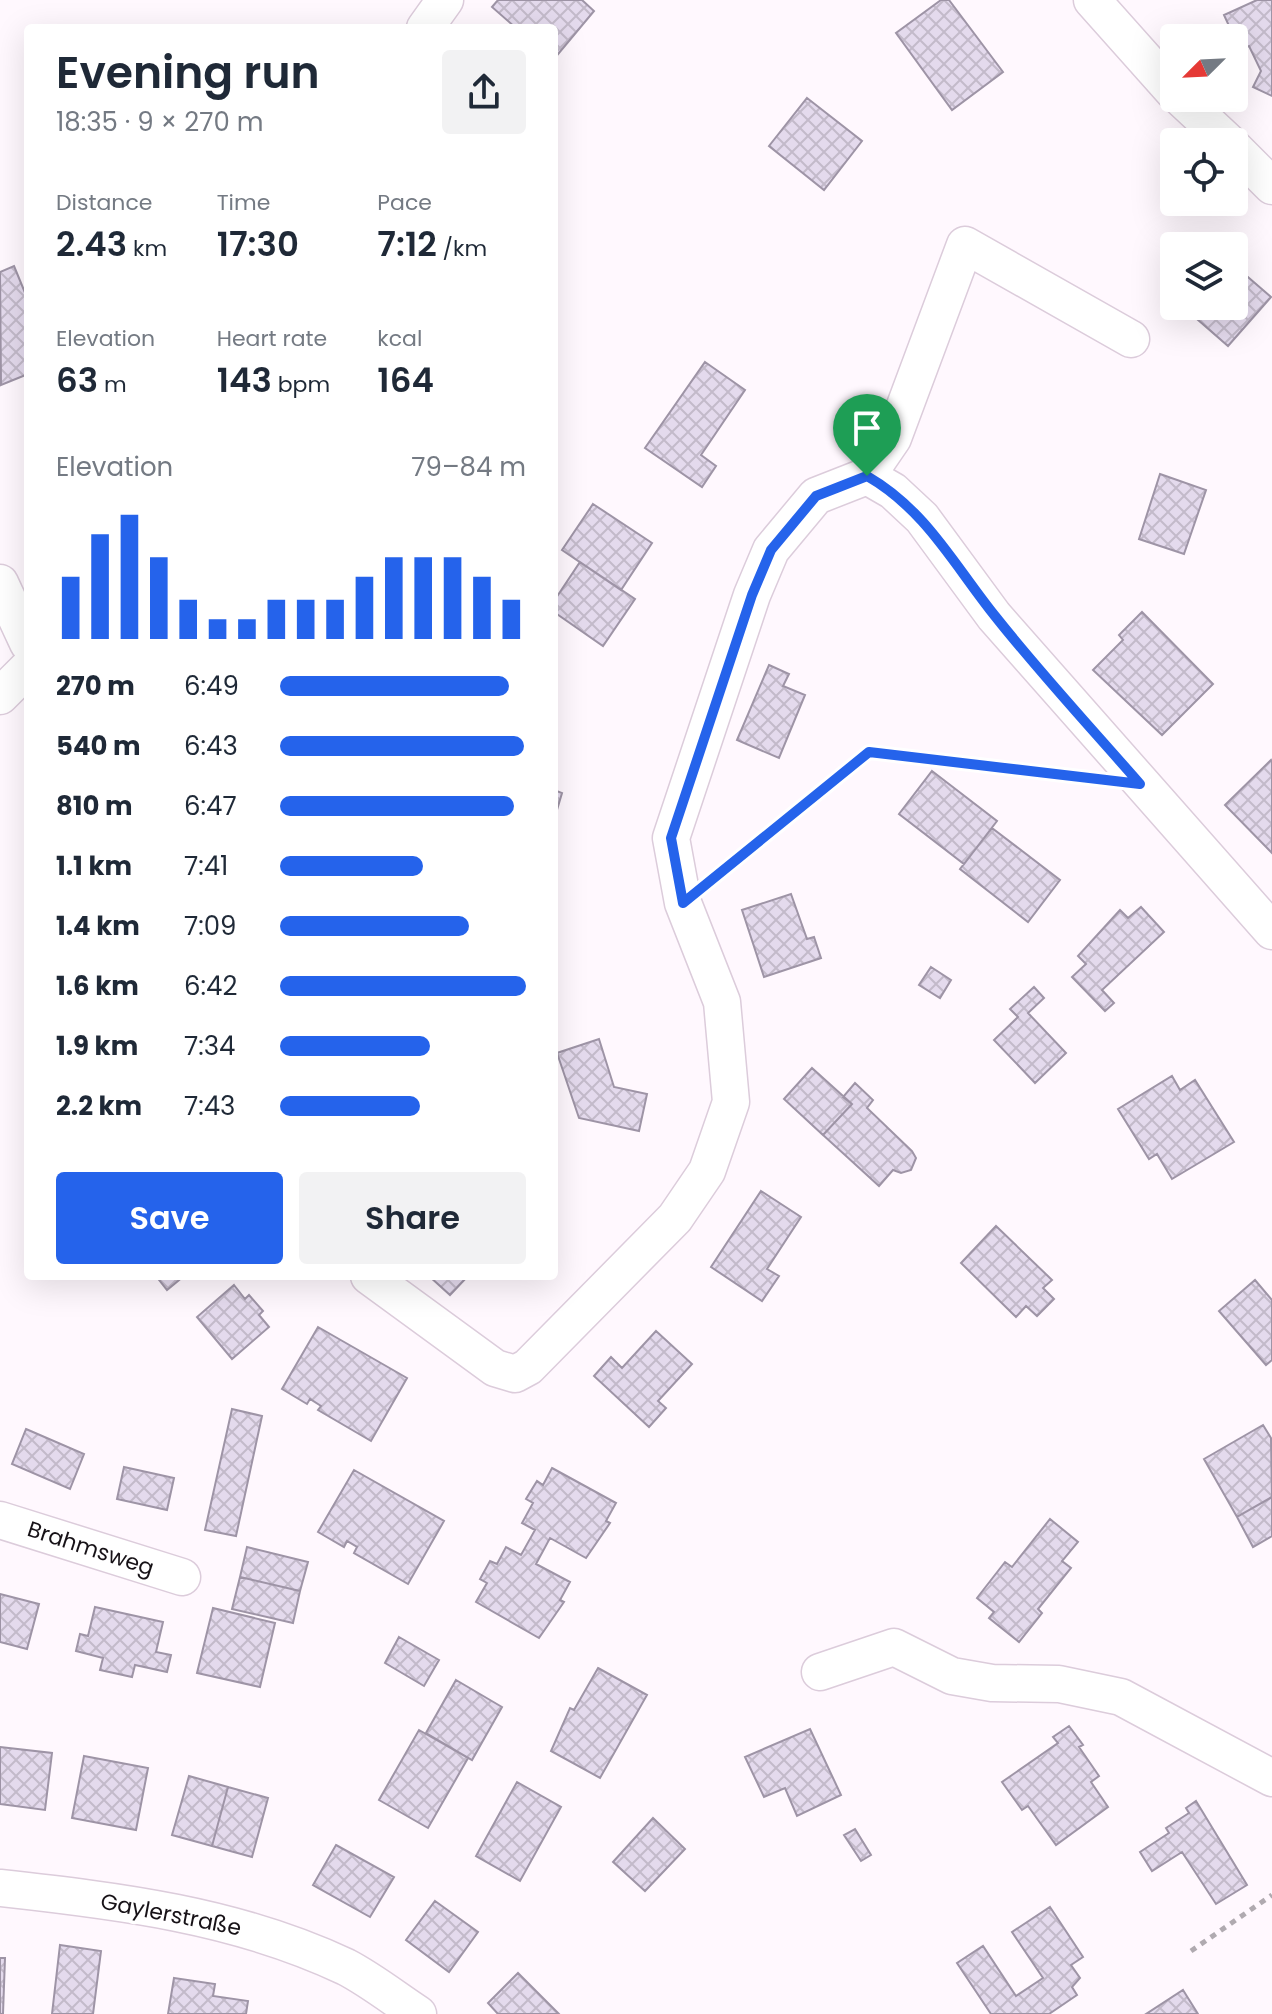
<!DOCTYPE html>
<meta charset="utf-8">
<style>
:root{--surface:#fff;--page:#f2f2f3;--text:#1f2937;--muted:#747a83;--accent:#2563eb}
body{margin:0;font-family:Poppins,sans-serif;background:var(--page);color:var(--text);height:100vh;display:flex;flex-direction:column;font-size:30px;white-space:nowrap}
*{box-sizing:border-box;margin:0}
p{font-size:26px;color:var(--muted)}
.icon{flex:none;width:44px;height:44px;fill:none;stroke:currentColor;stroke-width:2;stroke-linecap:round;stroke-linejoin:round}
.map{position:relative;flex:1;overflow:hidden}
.drawer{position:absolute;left:24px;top:24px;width:534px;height:1256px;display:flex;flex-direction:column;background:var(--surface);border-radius:8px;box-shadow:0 8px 32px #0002}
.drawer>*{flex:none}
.needle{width:52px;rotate:246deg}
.fabs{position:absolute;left:1160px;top:24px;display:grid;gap:16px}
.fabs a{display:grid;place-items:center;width:88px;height:88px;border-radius:8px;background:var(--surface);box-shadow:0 8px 32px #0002;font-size:40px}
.pin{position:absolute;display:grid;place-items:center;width:68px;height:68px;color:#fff;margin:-82px -34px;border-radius:50% 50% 50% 0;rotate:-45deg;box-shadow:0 0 8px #0007}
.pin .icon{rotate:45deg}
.round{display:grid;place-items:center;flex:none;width:84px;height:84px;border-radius:8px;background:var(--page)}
.overview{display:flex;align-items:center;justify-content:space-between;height:136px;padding:0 32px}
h1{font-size:44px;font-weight:600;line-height:60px}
.stats{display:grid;grid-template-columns:repeat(3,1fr);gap:12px;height:136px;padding:8px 32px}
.stats div{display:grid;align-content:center}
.stats b{font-size:34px;font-weight:600}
.stats small{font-size:22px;font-weight:400}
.stats p{font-size:22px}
.chart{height:224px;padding:16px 32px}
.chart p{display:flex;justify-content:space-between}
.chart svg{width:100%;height:144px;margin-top:8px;stroke:var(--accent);stroke-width:6}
.button{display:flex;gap:16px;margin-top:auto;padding:16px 32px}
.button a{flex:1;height:92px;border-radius:8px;background:var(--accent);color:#fff;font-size:32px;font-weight:600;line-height:92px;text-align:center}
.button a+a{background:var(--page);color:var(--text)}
ul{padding:0 32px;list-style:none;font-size:26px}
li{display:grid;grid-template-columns:128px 96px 1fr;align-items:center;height:60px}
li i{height:20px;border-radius:10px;background:var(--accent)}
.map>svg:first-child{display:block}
</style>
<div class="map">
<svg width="1272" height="2014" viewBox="0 0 1272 2014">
<defs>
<pattern id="building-cross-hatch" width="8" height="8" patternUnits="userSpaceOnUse" patternTransform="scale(2)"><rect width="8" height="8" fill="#e4daed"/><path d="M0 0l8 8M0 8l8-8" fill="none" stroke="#c3baca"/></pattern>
</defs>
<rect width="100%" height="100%" fill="#fff8fe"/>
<path fill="url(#building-cross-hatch)" stroke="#9e94a6" stroke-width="2" d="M498 0H582L594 11 554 59V28H516L492 7Z
M941 0H949L1003 72 952 110 896 33Z
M1257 0H1272V96L1253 87 1261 71 1249 46 1240 50 1224 15Z
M807 98 862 141 824 190 769 146Z
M1234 265 1271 297 1228 346 1182 306H1234Z
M14 266 28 300V374L1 385 0 272Z
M705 362 745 390 701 455 716 466 702 487 645 448Z
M1160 474 1206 490 1184 554 1139 539Z
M593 504 652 543 621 590 562 550Z
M580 562 635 599 603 646 554 612V601Z
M1142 612 1213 684 1162 735 1093 670 1123 640 1119 635Z
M769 665 789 674 783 686 805 695 779 758 737 740Z
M1271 760 1272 762V853L1225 805Z
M932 771 997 821 964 864 899 814Z
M554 790 562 793 554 820Z
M992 828 1060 880 1028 922 960 869Z
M791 894 807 939 814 937 821 958 764 977 742 910Z
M1141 907 1164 932 1102 990 1114 1003 1105 1011 1072 977 1086 964 1078 956 1120 910 1128 918Z
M931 967 951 980 940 998 919 985Z
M1034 987 1044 998 1028 1013 1066 1053 1035 1083 994 1040 1018 1017 1010 1009Z
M599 1039 614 1087 647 1094 639 1131 579 1118 557 1053Z
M812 1068 852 1104 823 1135 784 1099Z
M1172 1076 1180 1090 1195 1080 1234 1142 1172 1179 1157 1154 1149 1159 1118 1109Z
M855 1083 873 1100 867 1108 912 1151 916 1158 911 1170 901 1173 893 1170 879 1186 823 1135 852 1104 843 1097Z
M761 1191 801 1217 767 1269 779 1276 762 1301 711 1267Z
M996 1226 1052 1280 1043 1288 1054 1299 1037 1316 1026 1306 1016 1317 961 1263Z
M156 1276H184L167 1290Z
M429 1276H468L450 1295Z
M1255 1280 1272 1300V1360L1266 1365 1219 1311Z
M234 1285 245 1299 249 1295 263 1311 259 1315 269 1327 232 1359 197 1317Z
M318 1327 407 1378 371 1441 318 1410 321 1406 310 1399 307 1404 282 1389Z
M656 1331 692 1364 658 1401 666 1408 649 1427 594 1376 611 1357 622 1368Z
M232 1409 262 1416 236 1536 205 1530Z
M1263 1425 1271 1438 1272 1497 1237 1517 1204 1459Z
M26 1429 84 1454 70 1489 12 1464Z
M124 1467 174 1478 167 1510 117 1499Z
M552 1468 616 1503 606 1521 610 1523 586 1558 550 1538 536 1564 570 1582 560 1600 564 1602 539 1638 476 1602 487 1583 480 1579 490 1561 497 1564 506 1547 521 1555 535 1530 522 1523 533 1503 526 1499 537 1481 543 1485Z
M354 1470 444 1521 408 1584 354 1553 357 1547 347 1541 344 1547 318 1532Z
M1272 1497V1536L1253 1547 1237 1517Z
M1050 1519 1078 1542 1062 1561 1071 1568 1038 1609 1042 1613 1019 1642 989 1618 994 1612 977 1598 1005 1562 1012 1567Z
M247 1547 308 1562 300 1591 240 1577Z
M240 1577 300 1591 293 1623 232 1609Z
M0 1594 39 1604 27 1649 0 1642Z
M95 1607 163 1622 156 1652 171 1655 167 1672 135 1665 132 1677 100 1670 103 1658 76 1651 80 1634 88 1636Z
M213 1608 275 1623 260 1687 197 1673Z
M399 1637 439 1660 424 1686 385 1663Z
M598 1668 647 1695 600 1778 551 1751 570 1708 574 1710Z
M456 1680 502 1707 472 1760 426 1733Z
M1069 1726 1083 1745 1079 1747 1099 1776 1091 1782 1108 1807 1056 1845 1028 1806 1022 1810 1002 1782 1058 1743 1053 1737Z
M810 1729 841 1795 797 1816 785 1788 764 1797 745 1757Z
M419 1730 468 1758 428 1828 379 1800Z
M0 1747 52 1753 45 1810 0 1804Z
M84 1756 148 1768 136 1830 72 1818Z
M189 1776 228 1787 212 1846 172 1835Z
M517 1782 561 1807 520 1881 476 1856Z
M228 1787 268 1798 252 1857 212 1846Z
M1196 1801 1247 1885 1216 1904 1182 1852 1152 1871 1140 1852 1169 1833 1166 1828 1189 1813 1186 1808Z
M653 1818 685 1849 645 1891 613 1862Z
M855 1829 871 1855 861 1861 844 1835Z
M336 1845 394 1877 370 1917 313 1885Z
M435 1901 478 1932 449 1972 406 1940Z
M1050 1907 1083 1957 1071 1965 1080 1978 1072 1987 1077 1995 1049 2014H991L957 1963 983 1946 1016 1996 1043 1978 1012 1932Z
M60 1945 101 1951 93 2014H52Z
M0 1958H5L3 2014H0Z
M518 1973 559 2014H498L488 2003Z
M174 1978 215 1984 213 1996 248 2001 246 2014H168Z
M1183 1990 1198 2014H1146Z"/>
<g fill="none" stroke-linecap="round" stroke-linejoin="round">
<g stroke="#dcccdb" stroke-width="39">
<path id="minor" d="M1092 0 1174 92
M425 28 445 0
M1181 98 1228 142
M1234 148 1272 186
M867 476 893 438 965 245 1131 339
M0 583 28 643
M0 696 28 668
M369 1276 495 1368 515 1374 528 1367 675 1218 707 1171 731 1102 722 1002 683 903 671 838 752 595 771 550 816 496 867 476 893 491 922 518 994 616 1272 931
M0 1520 182 1577
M820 1672 894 1647 952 1676 992 1683 1059 1684 1121 1697 1272 1778
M0 1888C119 1901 236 1915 346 1967 371 1980 395 1999 418 2014"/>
</g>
<path stroke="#b0aab0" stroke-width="5" stroke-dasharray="6 6" stroke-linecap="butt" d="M715 877 869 752 1091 779
M1191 1951 1272 1895"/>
<use href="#minor" stroke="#fff" stroke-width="36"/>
</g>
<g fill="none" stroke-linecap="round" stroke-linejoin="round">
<g stroke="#fff" stroke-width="16">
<path id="route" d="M867 476C926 510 954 565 995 616 1041 674 1092 729 1140 784L869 752 683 903 671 838 752 595 771 550 816 496Z"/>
</g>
<use href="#route" stroke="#2563eb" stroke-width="10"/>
</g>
<g text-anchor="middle" stroke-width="7" stroke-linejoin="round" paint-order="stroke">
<g font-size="22" fill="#171217" stroke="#fff">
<text transform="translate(91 1548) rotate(18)" y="8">Brahmsweg</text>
<text transform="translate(171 1914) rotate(11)" y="8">Gaylerstraße</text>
</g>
</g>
</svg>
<div class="fabs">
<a><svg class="needle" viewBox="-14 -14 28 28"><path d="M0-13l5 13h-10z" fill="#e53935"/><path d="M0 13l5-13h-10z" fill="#747a83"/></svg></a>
<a><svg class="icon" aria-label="locate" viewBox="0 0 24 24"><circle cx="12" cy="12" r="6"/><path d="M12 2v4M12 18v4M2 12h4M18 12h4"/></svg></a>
<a><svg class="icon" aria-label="layers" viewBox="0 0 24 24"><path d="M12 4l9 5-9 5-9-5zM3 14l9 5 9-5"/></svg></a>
</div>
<div class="pin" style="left:867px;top:476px;background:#1e9e55"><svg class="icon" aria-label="arrive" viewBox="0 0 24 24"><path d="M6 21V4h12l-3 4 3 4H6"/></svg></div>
<section class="drawer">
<div class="overview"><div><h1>Evening run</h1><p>18:35 · 9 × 270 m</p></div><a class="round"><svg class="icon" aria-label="share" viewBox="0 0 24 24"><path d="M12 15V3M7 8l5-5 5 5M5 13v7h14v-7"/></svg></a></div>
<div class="stats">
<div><p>Distance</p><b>2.43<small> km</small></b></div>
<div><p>Time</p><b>17:30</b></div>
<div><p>Pace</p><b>7:12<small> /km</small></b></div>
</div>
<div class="stats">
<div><p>Elevation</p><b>63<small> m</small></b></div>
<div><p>Heart rate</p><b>143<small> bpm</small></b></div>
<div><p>kcal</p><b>164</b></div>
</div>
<div class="chart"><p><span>Elevation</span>79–84 m</p>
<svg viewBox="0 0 160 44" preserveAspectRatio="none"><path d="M5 44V25M15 44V12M25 44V6M35 44V19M45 44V32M55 44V38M65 44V38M75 44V32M85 44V32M95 44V32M105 44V25M115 44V19M125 44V19M135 44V19M145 44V25M155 44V32"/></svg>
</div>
<ul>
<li><b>270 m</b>6:49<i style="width:93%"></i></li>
<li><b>540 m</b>6:43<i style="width:99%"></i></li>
<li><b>810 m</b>6:47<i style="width:95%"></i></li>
<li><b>1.1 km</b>7:41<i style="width:58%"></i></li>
<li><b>1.4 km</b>7:09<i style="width:77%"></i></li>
<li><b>1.6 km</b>6:42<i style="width:100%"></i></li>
<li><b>1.9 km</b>7:34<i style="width:61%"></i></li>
<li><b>2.2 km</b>7:43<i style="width:57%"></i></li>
</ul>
<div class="button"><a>Save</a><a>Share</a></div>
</section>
</div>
